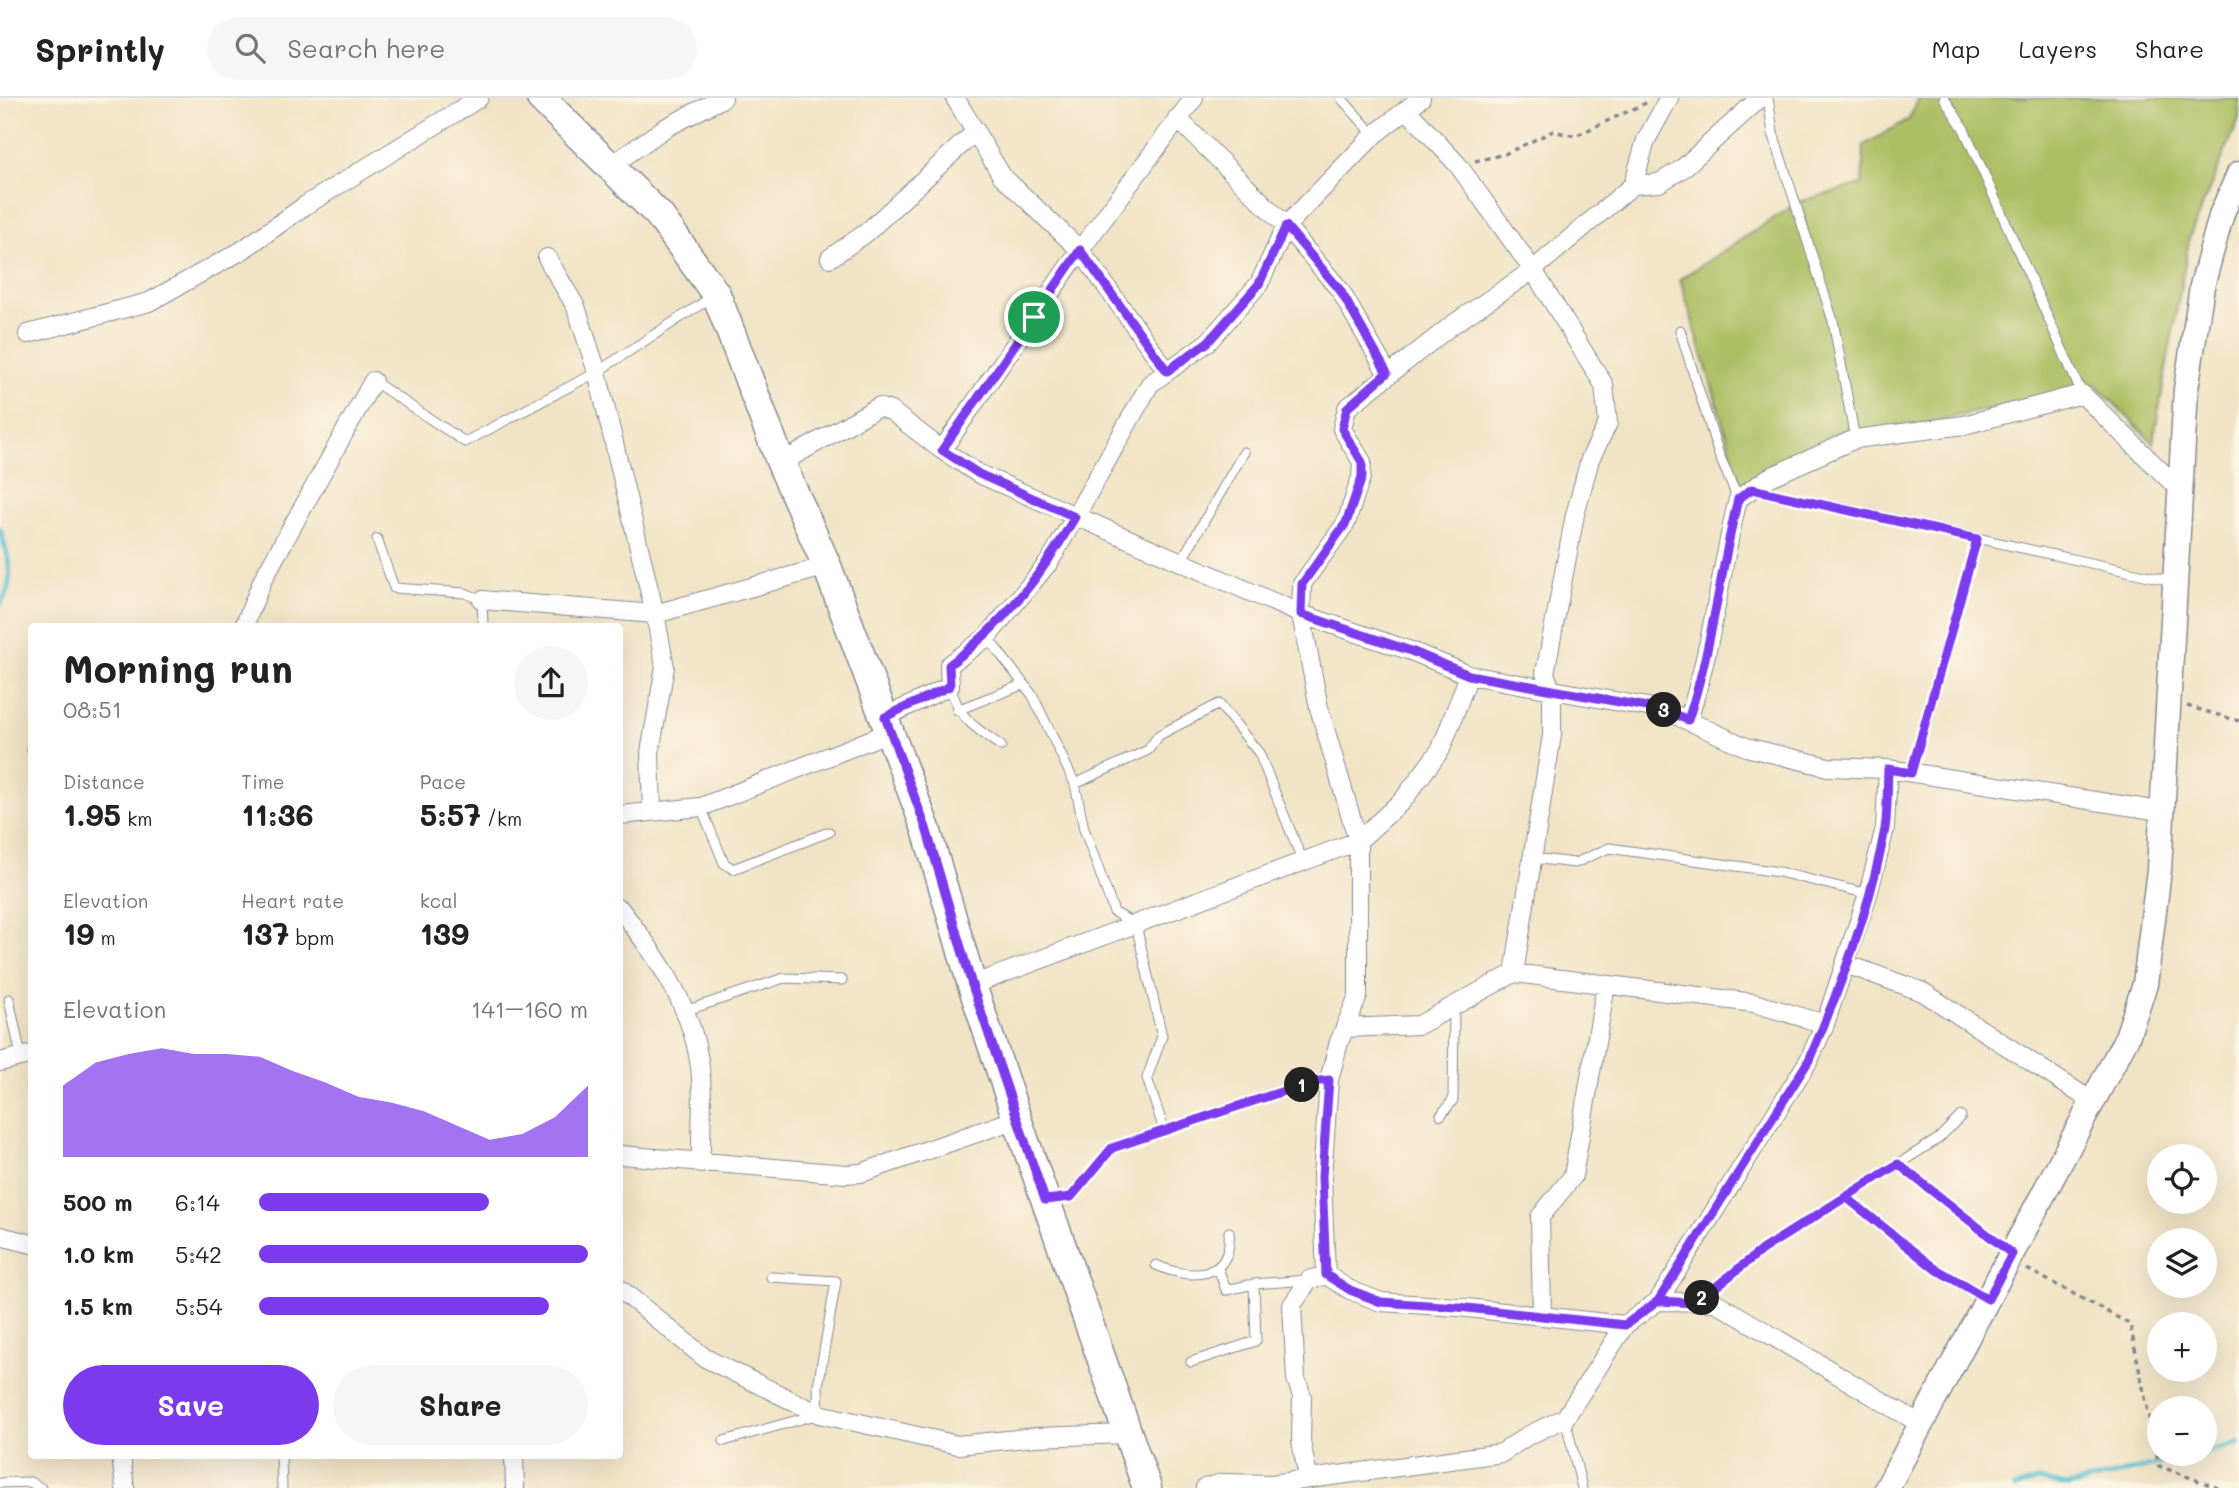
<!DOCTYPE html>
<meta charset="utf-8">
<style>
:root{--surface:#fff;--page:#f6f6f6;--text:#222;--muted:#767676;--line:#e0e0e0;--accent:#7c3aed}
body{margin:0;font-family:Mali,sans-serif;background:var(--page);color:var(--text);height:100vh;display:flex;flex-direction:column;font-size:26px;white-space:nowrap}
*{box-sizing:border-box;margin:0}
p{font-size:23px;color:var(--muted)}
.icon{flex:none;width:38px;height:38px;fill:none;stroke:currentColor;stroke-width:2;stroke-linecap:round;stroke-linejoin:round}
.map{position:relative;flex:1;overflow:hidden}
.panel{position:absolute;left:28px;top:525px;width:595px;height:836px;display:flex;flex-direction:column;background:var(--surface);border-radius:7px;box-shadow:0 7px 28px #0002}
.panel>*{flex:none}
.buttons{position:absolute;left:2147px;top:1046px;display:grid;gap:14px}
.buttons a{display:grid;place-items:center;width:70px;height:70px;border-radius:50%;background:var(--surface);box-shadow:0 7px 28px #0002;font-size:35px}
.pin{position:absolute;display:grid;place-items:center;width:60px;height:60px;color:#fff;margin:-30px;border:4px solid #fff;border-radius:50%;box-shadow:0 2px 7px #0007}
.km{position:absolute;width:35px;height:35px;margin:-18px;border-radius:50%;background:#222;color:#fff;font-size:19px;line-height:35px;text-align:center}
.round{display:grid;place-items:center;flex:none;width:74px;height:74px;border-radius:37px;background:var(--page)}
.head{display:flex;align-items:center;justify-content:space-between;height:119px;padding:0 35px}
h1{font-size:38px;font-weight:700;line-height:52px}
.stats{display:grid;grid-template-columns:repeat(3,1fr);gap:10px;height:119px;padding:7px 35px}
.stats div{display:grid;align-content:center}
.stats b{font-size:30px;font-weight:700}
.stats small{font-size:19px;font-weight:400}
.stats p{font-size:19px}
.chart{height:196px;padding:14px 35px}
.chart p{display:flex;justify-content:space-between}
.chart svg{width:100%;height:126px;margin-top:7px;fill:var(--accent);opacity:.7}
.cta{display:flex;gap:14px;margin-top:auto;padding:14px 35px}
.cta a{flex:1;height:80px;border-radius:42px;background:var(--accent);color:#fff;font-size:28px;font-weight:700;line-height:80px;text-align:center}
.cta a+a{background:var(--page);color:var(--text)}
ul{padding:0 35px;list-style:none;font-size:23px}
li{display:grid;grid-template-columns:112px 84px 1fr;align-items:center;height:52px}
li i{height:18px;border-radius:9px;background:var(--accent)}
header{display:flex;align-items:center;gap:42px;box-sizing:border-box;height:98px;padding:0 35px;background:var(--surface);border-bottom:2px solid var(--line)}
header strong{font-size:33px}
nav{display:flex;gap:38px;margin-inline-start:auto;font-size:24px}
.search{width:490px;height:63px;background:var(--page);display:flex;align-items:center;gap:18px;box-sizing:border-box;padding:0 24px;border-radius:38px;color:var(--muted);font-size:26px}
.map>svg:first-child{display:block}
</style>
<header>
<strong>Sprintly</strong>
<div class="search"><svg class="icon" aria-label="search" viewBox="0 0 24 24"><circle cx="10" cy="10" r="6"/><path d="M15 15l6 6"/></svg>Search here</div>
<nav><a>Map</a><a>Layers</a><a>Share</a></nav>
</header>
<div class="map">
<svg width="2239" height="1390" viewBox="0 0 2239 1390">
<rect width="100%" height="100%" fill="#fcf5e5"/>
<filter id="ink" filterUnits="userSpaceOnUse"><feTurbulence type="fractalNoise" baseFrequency=".0143" numOctaves="2"/><feDisplacementMap in="SourceGraphic" scale="14" xChannelSelector="R" yChannelSelector="G"/><feConvolveMatrix kernelMatrix="1 2 1 2 8 2 1 2 1" color-interpolation-filters="sRGB"/></filter>
<filter id="wash" filterUnits="userSpaceOnUse"><feTurbulence type="fractalNoise" baseFrequency=".00686" numOctaves="4" result="noise"/><feDisplacementMap in="SourceGraphic" scale="28" xChannelSelector="R" yChannelSelector="G"/><feGaussianBlur stdDeviation="1.57" result="paint"/><feColorMatrix in="noise" values="0 0 0 0 0 0 0 0 0 0 0 0 0 0 0 0 0 1.4 0 .05"/><feComposite in="paint" operator="in"/></filter>
<g filter="url(#wash)">
<rect width="100%" height="100%" fill="#f1e3c5"/>
<path fill="#acbe62" stroke="#647660" stroke-width="2" d="M1919 0H2239V21L2190 137 2153 345 2096 287 1851 342 1742 390 1680 181 1799 104 1862 86 1864 47 1909 21Z"/>
<g fill="none" stroke-linecap="round" stroke-linejoin="round">
<path stroke="#57c0d3" stroke-width="5" d="M0 431C8 458 17 482 0 507
M2205 1355 2239 1345
M2015 1390 2039 1382 2068 1388 2200 1356"/>
</g>
</g>
<g filter="url(#ink)">
<g fill="none" stroke-linecap="round" stroke-linejoin="round">
<g stroke="#868992" stroke-width="11">
<path id="lane" d="M1341 0 1374 37
M1768 0 1773 35 1833 223 1855 341
M1944 0 1964 31 2082 296
M1680 232 1719 357 1738 401
M373 283 465 344 597 274 712 199
M1755 391 2172 483
M377 441 394 490 465 495 482 502 483 528
M1181 463 1244 354
M987 539 1033 598 1075 686 1084 731 1114 814 1136 827 1162 938 1147 980 1164 1032
M950 588C960 622 973 628 1001 648
M957 612 1022 587
M32 647V652
M1911 675 1977 441
M1075 686 1148 652 1159 637 1219 606 1259 655 1303 764
M701 709 724 765 733 771 829 734
M1532 760 1575 765 1609 750 1779 774 1868 796
M9 901 21 958
M685 913 784 880 842 882
M1441 1017 1453 1002 1454 911
M1898 1066 2011 1155
M1846 1099 1934 1170 1986 1200
M1050 1101 1071 1099 1112 1050 1312 984 1329 982
M1156 1167C1189 1182 1233 1183 1229 1134
M1211 1172 1219 1173 1226 1192 1254 1186
M1700 1201 1763 1151 1938 1041 1961 1018
M1191 1264 1256 1243 1254 1186 1307 1182
M1565 1320 1582 1390
M724 1343 819 1316 818 1288 836 1183 771 1179
M281 1358 282 1390
M0 1385 30 1384 41 1390"/>
</g>
<g stroke="#868992" stroke-width="20">
<path id="street" d="M955 0 1002 78 1080 152 1167 273
M1408 13 1458 67 1533 172 1604 287 1608 325 1590 361 1575 417 1545 575 1552 594V637L1514 875
M1177 20 1286 128 1340 192 1387 275
M609 69 665 30 723 0
M1633 87 1646 42 1669 0
M547 160 576 209 597 274 655 516 665 569 650 654 652 714
M830 160 866 135 976 33
M28 236 149 204 241 153 306 107 479 0
M942 352 1080 152 1194 0
M781 365 878 309 891 313 942 352 979 376 1301 516 1411 553 1469 577 1664 612 1746 649 1828 669 1888 671 2160 713
M482 502 655 516 827 468
M244 528 263 481 373 283
M885 619 950 588 949 567 987 539 1050 463 1150 286 1208 244 1259 186 1286 128 1374 37 1421 0
M1688 622C1712 550 1720 475 1738 401L1768 380 1855 341 1964 327 2082 296 2179 391
M620 717 701 709 890 634
M620 811C654 854 688 902 698 957 705 991 700 1031 701 1066
M1846 866 1923 894 2093 1004
M972 887 1358 743 1403 702 1441 651 1469 577
M1345 930 1419 927 1514 875 1754 905 1825 926
M0 964 32 956
M620 1057 846 1076 861 1075 1017 1021
M0 1138 32 1146
M1326 1177 1322 1079 1329 982 1339 944 1358 898V743L1319 610 1301 516 1302 486 1346 425 1361 379 1362 364 1342 331 1347 310 1452 227 1533 172 1633 87 1659 85 1682 71 1760 0
M620 1191 705 1260 819 1316 958 1347 1035 1339 1126 1336
M1658 1203 1715 1204 1919 1325
M1542 1217 1540 1119 1573 1078 1606 887
M121 1358 125 1390
M514 1358 515 1390
M1308 1380 1301 1343 1302 1298 1296 1281 1292 1207 1309 1182 1326 1177 1350 1192 1381 1204 1458 1209 1625 1227
M1205 1390 1222 1385 1272 1386 1502 1355 1527 1338 1565 1320 1625 1227 1658 1203 1809 962 1825 926 1868 796 1885 730 1888 671"/>
</g>
<g stroke="#868992" stroke-width="27">
<path id="secondary" d="M1887 1390 2127 939 2145 886 2159 772 2186 291 2202 188 2222 115 2239 76"/>
</g>
<g stroke="#868992" stroke-width="31">
<path id="primary" d="M541 0 659 117 716 196 781 365 827 468 926 731 972 887 1017 1021 1147 1390"/>
</g>
<path stroke="#868992" stroke-width="3.5" stroke-dasharray="5 5" stroke-linecap="butt" d="M1475 63 1505 56 1553 33 1575 38 1648 4
M2187 608 2239 623
M2027 1171 2130 1226 2159 1368 2218 1390"/>
<use href="#lane" stroke="#fff" stroke-width="9"/>
<use href="#street" stroke="#fff" stroke-width="18"/>
<use href="#secondary" stroke="#fff" stroke-width="24"/>
<use href="#primary" stroke="#fff" stroke-width="28"/>
</g>
</g>
<g fill="none" stroke-linecap="round" stroke-linejoin="round" filter="url(#ink)">
<g stroke="#fff" stroke-width="14">
<path id="route" d="M1034 219 942 352 979 376 1075 419C1042 477 1003 527 949 567L950 588 885 619 926 730 972 887 1045 1102 1071 1099 1112 1050 1311 984 1329 982 1322 1079 1326 1177 1350 1192 1381 1204 1458 1209 1625 1227 1658 1203 1696 1205 1763 1151 1846 1099 1934 1170 1988 1201 2012 1156 1898 1066 1763 1151 1696 1205 1658 1203 1809 962C1840 891 1871 807 1885 731 1888 712 1887 691 1888 671L1911 675 1977 441 1752 391 1738 401C1720 475 1712 550 1688 622L1664 612 1469 577 1411 553 1301 516 1302 486 1346 425 1362 379V364L1342 331 1347 310 1387 275 1340 192 1286 128 1259 186 1208 244 1167 273 1080 152 1034 219"/>
</g>
<use href="#route" stroke="#7c3aed" stroke-width="9"/>
</g>
</svg>
<div class="buttons">
<a><svg class="icon" aria-label="locate" viewBox="0 0 24 24"><circle cx="12" cy="12" r="6"/><path d="M12 2v4M12 18v4M2 12h4M18 12h4"/></svg></a>
<a><svg class="icon" aria-label="layers" viewBox="0 0 24 24"><path d="M12 4l9 5-9 5-9-5zM3 14l9 5 9-5"/></svg></a>
<a>+</a>
<a>−</a>
</div>
<div class="pin" style="left:1034px;top:219px;background:#1e9e55"><svg class="icon" aria-label="arrive" viewBox="0 0 24 24"><path d="M6 21V4h12l-3 4 3 4H6"/></svg></div>
<b class="km" style="left:1302px;top:987px">1</b>
<b class="km" style="left:1702px;top:1200px">2</b>
<b class="km" style="left:1664px;top:612px">3</b>
<section class="panel">
<div class="head"><div><h1>Morning run</h1><p>08:51</p></div><a class="round"><svg class="icon" aria-label="share" viewBox="0 0 24 24"><path d="M12 15V3M7 8l5-5 5 5M5 13v7h14v-7"/></svg></a></div>
<div class="stats">
<div><p>Distance</p><b>1.95<small> km</small></b></div>
<div><p>Time</p><b>11:36</b></div>
<div><p>Pace</p><b>5:57<small> /km</small></b></div>
</div>
<div class="stats">
<div><p>Elevation</p><b>19<small> m</small></b></div>
<div><p>Heart rate</p><b>137<small> bpm</small></b></div>
<div><p>kcal</p><b>139</b></div>
</div>
<div class="chart"><p><span>Elevation</span>141–160 m</p>
<svg viewBox="0 0 160 44" preserveAspectRatio="none"><path d="M0 44V19L10 11L20 8L30 6L40 8L50 8L60 9L70 14L80 18L90 23L100 25L110 28L120 33L130 38L140 36L150 30L160 19V44z"/></svg>
</div>
<ul>
<li><b>500 m</b>6:14<i style="width:70%"></i></li>
<li><b>1.0 km</b>5:42<i style="width:100%"></i></li>
<li><b>1.5 km</b>5:54<i style="width:88%"></i></li>
</ul>
<div class="cta"><a>Save</a><a>Share</a></div>
</section>
</div>
